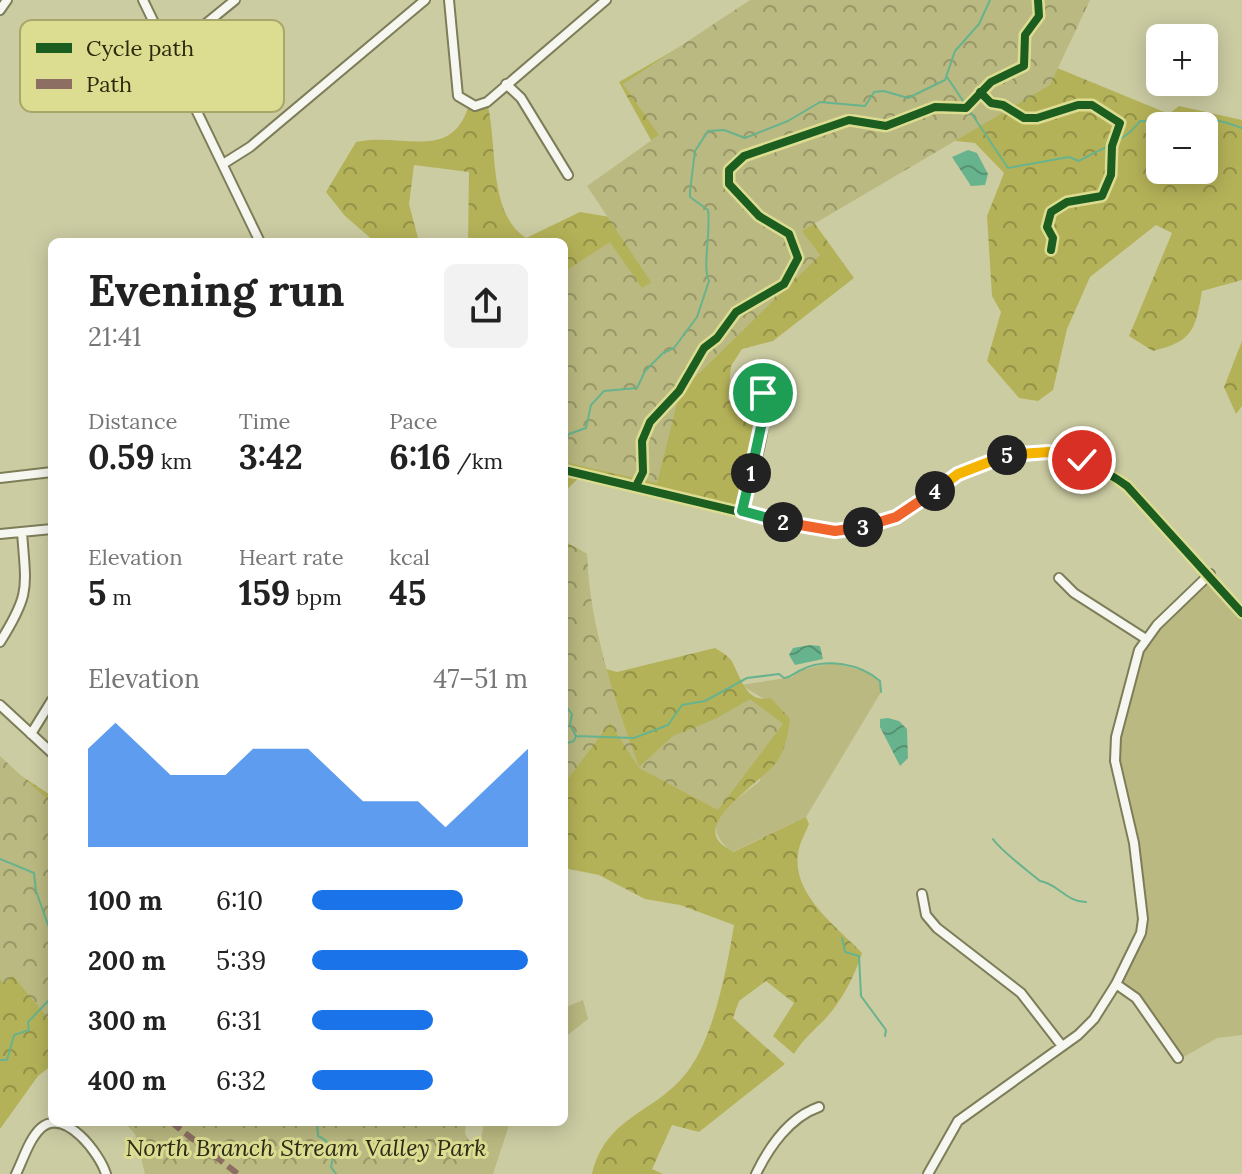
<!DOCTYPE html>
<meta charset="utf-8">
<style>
:root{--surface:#fff;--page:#f2f2f2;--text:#222;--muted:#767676;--accent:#1a73e8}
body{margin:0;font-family:Lora,serif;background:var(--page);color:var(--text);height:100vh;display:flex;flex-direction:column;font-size:30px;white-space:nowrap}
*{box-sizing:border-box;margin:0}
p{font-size:26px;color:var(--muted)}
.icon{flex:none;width:44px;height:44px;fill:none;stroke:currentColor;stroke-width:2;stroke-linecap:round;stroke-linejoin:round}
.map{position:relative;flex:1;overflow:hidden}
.sheet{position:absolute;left:48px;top:238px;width:520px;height:888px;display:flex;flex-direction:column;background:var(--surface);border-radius:12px;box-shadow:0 4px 20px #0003}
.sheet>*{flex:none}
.tools{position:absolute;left:1146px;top:24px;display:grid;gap:16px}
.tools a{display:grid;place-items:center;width:72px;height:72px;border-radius:12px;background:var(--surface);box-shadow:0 4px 20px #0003;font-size:40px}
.pin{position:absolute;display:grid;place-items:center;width:68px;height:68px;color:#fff;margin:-34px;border:4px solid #fff;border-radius:50%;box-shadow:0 2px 8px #0007}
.km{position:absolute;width:40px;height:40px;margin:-20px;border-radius:50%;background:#222;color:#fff;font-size:22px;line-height:40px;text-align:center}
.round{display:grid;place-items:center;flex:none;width:84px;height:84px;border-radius:12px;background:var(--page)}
.head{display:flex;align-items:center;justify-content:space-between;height:136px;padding:0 40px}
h1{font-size:44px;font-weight:800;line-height:60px}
.stats{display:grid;grid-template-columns:repeat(3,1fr);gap:12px;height:136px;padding:8px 40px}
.stats div{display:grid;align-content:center}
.stats b{font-size:34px;font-weight:800}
.stats small{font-size:22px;font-weight:400}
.stats p{font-size:22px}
.chart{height:224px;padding:16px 40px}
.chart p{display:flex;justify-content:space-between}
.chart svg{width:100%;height:144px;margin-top:8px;fill:var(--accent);opacity:.7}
ul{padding:0 40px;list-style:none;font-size:26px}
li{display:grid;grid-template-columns:128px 96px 1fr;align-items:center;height:60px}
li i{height:20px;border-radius:10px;background:var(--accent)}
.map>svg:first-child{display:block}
</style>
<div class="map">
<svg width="1242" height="1174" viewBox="0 0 1242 1174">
<defs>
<pattern id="forest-crowns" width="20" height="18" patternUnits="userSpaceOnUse" patternTransform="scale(2)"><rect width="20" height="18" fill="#b4b258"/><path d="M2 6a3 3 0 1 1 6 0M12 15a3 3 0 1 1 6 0" fill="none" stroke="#939147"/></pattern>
<pattern id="park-crowns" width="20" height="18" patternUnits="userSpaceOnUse" patternTransform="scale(2)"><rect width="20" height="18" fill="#bab981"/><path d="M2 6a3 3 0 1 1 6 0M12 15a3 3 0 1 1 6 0" fill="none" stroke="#979768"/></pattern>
<pattern id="water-waves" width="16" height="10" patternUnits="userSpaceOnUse" patternTransform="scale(2)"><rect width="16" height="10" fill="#67b38e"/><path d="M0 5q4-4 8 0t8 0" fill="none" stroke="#559272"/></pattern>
</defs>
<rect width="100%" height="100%" fill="#cccca3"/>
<path fill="#bab981" d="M1210 574 1242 613V1035L1217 1038 1175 1062 1135 1001 1116 984 1143 919 1116 737 1146 639Z
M832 663 869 672 880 681 881 692 806 817 732 852C693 821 735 802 760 781L764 699 741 685 792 677 801 670Z
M583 1000 588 1019 564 1038V1008Z
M484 1122H510L493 1174H475Z"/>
<path fill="url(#forest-crowns)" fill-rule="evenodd" d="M730 18 999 44 1169 114 1179 106 1242 120V280L1202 291C1195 331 1193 341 1153 351L1129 336 1172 233 1156 225 1090 277 1067 329 1053 390 1038 401 1019 398 987 361 1001 312 992 296 987 216 1004 173 975 143 937 139 810 217 854 278 773 341 742 349 731 366 728 399 763 422 742 511 583 474 564 492V242H468L469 172 414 165 409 204 419 242H375L345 216 326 192 356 142C403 132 451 163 469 105L487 102C498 142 487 213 526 238L580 212 610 217 663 162 619 82ZM1160 126H1204V170H1160Z
M1242 341V406L1236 414 1224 387Z
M564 541 587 554 588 593 606 669 617 672 715 648C720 651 727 655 731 660 741 676 745 704 771 698L790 719C788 733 786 748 778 760 765 780 702 816 718 840 720 844 729 849 733 852L806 817 809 824C805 834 799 844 798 854 792 895 838 928 862 953 854 978 839 1007 819 1025 809 1035 802 1041 794 1054L773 1036 794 1003 766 981 739 1001 733 1018 785 1064 699 1132 672 1125 652 1169 663 1174H592C606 1117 650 1115 683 1077 713 1044 727 968 734 925L680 905 645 899 599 875 564 868Z
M0 762 52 796V1065L38 1076 0 1129Z"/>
<path fill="url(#park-crowns)" d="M750 0H1090L1050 85 802 231 820 255 680 392 657 483 564 462V272L610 242 642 288 651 282 587 186 659 135 623 84Z
M564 544 587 554C590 629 614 697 639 767L673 736 715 719 750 699 783 724 718 810 639 768 610 723 564 784Z
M0 756 52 804V1023L13 976 4 983 0 979Z
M124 1122H466L465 1133 487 1174H145L135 1134Z"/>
<path fill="url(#water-waves)" d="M968 150 977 153 988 174 985 185 971 186 952 157Z
M810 645 820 646 823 659 795 665 789 655 793 648Z
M888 718 899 721 907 729 908 758 900 766 880 727V719Z"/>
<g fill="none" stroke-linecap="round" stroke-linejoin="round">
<path stroke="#67b38e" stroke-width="2" d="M947 77 1008 168 1069 157 1079 161C1101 148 1125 142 1140 121L1165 122 1182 117 1189 121C1203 114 1228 123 1242 128
M564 442 569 434 586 428 591 405 604 391 637 388 645 371 663 353 674 348 697 317 709 281C702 268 711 231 708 210L690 197V191L695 151 708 131 724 130 745 138 788 121 820 102 865 106 874 92 884 91 908 98 945 80 955 51 979 24 990 0
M564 704 572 714 570 725 576 736 574 741 564 744
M576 736 634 738 668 725 682 705 705 701 747 678 779 674 784 678C792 677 794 673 801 670 825 657 861 664 880 681L881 692
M993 839C1001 851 1027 870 1040 881 1057 883 1066 902 1086 902
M0 859 34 873 36 891 52 936
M842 938 845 952 859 956 861 996 886 1030 885 1036
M0 1060H7L14 1035 29 1030 28 1022 52 997
M317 1122 318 1136C332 1142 335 1153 331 1167L336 1174"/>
<g stroke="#7d7d59" stroke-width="12">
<path id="minor" d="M143 0 260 242
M449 0 458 96 475 106 487 102 606 0
M0 10 7 0
M167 50 192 35 235 0
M506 84 521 98 568 175
M223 164 250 147 425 0
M564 470 798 526C831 532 862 532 894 518 919 507 937 486 961 473 1017 441 1076 449 1127 486L1242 613
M0 478 52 472
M742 511C751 475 769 431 763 393
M0 534 52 529
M1059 578 1074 593 1146 639
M0 642C31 593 26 588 22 532
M0 705 52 753
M31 734 52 700
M922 894 926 915 937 928 1021 993 1062 1046
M1116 984 1136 998 1178 1058
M16 1174C23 1160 29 1139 41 1128 65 1107 100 1154 106 1174
M756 1174C769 1147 790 1117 819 1107
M928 1174 958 1121 1078 1035 1094 1019 1116 984 1141 933 1143 919 1134 843 1115 761 1116 737 1139 650 1157 625 1210 574"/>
</g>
<use href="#minor" stroke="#f7f7f1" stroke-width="8"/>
<path stroke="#8d6e63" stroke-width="6" stroke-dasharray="12 6" stroke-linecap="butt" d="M171 1122 238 1174"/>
<g stroke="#dddd92" stroke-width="13">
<path id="cycleway" d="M980 92 991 103 1003 105 1024 118H1037L1078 105H1092L1120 123 1112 146 1111 175 1102 196 1067 202 1051 212 1047 227 1053 238 1051 250
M564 470 798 526C831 532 862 532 894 518 919 507 937 486 961 473 1017 441 1076 449 1127 486L1242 613
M636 486 643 472 642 441 650 422 679 391 704 348 717 338 736 312 784 284 798 258 789 234 759 216 729 184V170L744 156 849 120 886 126 935 107 966 108 991 82 1024 66 1025 35 1039 16 1038 0"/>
</g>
<use href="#cycleway" stroke="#1b5e20" stroke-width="8"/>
</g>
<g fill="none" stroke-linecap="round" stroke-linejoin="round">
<g stroke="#fff" stroke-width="16">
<path id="split-1" d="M751 473 765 408 763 393"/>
</g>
<g stroke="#fff" stroke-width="16">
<path id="split-2" d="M751 473 742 511 783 522"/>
</g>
<g stroke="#fff" stroke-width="16">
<path id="split-3" d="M783 522 835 531 863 527"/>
</g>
<g stroke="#fff" stroke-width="16">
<path id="split-4" d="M863 527 896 517 935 491"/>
</g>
<g stroke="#fff" stroke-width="16">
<path id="split-5" d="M935 491 958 474 1007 455"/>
</g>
<g stroke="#fff" stroke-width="16">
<path id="split-6" d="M1007 455 1049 452 1082 460"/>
</g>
<use href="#split-1" stroke="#22a559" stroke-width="10"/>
<use href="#split-2" stroke="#22a559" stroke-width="10"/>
<use href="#split-3" stroke="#f0652b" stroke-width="10"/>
<use href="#split-4" stroke="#f0652b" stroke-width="10"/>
<use href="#split-5" stroke="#f5b400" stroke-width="10"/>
<use href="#split-6" stroke="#f5b400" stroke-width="10"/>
</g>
<g text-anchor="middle" stroke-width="6" stroke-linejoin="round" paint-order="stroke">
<g font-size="24" font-style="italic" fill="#2c2c18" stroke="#dddd92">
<text x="306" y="1156">North Branch Stream Valley Park</text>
</g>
</g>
<rect x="20" y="20" width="264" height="92" rx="12" fill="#dddd92" stroke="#a8a76a" stroke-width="2"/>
<rect x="36" y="43" width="36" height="10" fill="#1b5e20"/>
<rect x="36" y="79" width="36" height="10" fill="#8d6e63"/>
<g font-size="22" fill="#2b2a0b">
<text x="86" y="56">Cycle path</text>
<text x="86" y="92">Path</text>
</g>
</svg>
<div class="tools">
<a>+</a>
<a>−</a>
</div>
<div class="pin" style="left:763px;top:393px;background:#1e9e55"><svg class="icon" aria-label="arrive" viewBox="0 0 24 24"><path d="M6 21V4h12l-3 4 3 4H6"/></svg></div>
<div class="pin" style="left:1082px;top:460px;background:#d93025"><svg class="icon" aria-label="check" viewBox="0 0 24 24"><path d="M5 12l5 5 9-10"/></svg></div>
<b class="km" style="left:751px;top:473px">1</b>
<b class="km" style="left:783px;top:522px">2</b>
<b class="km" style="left:863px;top:527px">3</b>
<b class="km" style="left:935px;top:491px">4</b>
<b class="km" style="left:1007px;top:455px">5</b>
<section class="sheet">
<div class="head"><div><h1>Evening run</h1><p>21:41</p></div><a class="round"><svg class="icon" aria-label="share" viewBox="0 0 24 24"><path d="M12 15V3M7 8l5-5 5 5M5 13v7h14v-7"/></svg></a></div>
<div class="stats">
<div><p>Distance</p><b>0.59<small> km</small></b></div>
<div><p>Time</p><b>3:42</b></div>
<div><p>Pace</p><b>6:16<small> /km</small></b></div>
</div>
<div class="stats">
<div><p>Elevation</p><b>5<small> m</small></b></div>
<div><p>Heart rate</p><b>159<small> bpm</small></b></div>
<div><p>kcal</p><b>45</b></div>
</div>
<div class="chart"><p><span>Elevation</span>47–51 m</p>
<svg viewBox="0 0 160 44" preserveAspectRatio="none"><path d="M0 44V14L10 6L20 14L30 22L40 22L50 22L60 14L70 14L80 14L90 22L100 30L110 30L120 30L130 38L140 30L150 22L160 14V44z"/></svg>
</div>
<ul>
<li><b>100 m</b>6:10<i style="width:70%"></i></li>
<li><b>200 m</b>5:39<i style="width:100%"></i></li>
<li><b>300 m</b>6:31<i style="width:56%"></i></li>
<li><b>400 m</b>6:32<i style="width:56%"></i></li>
</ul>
</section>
</div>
